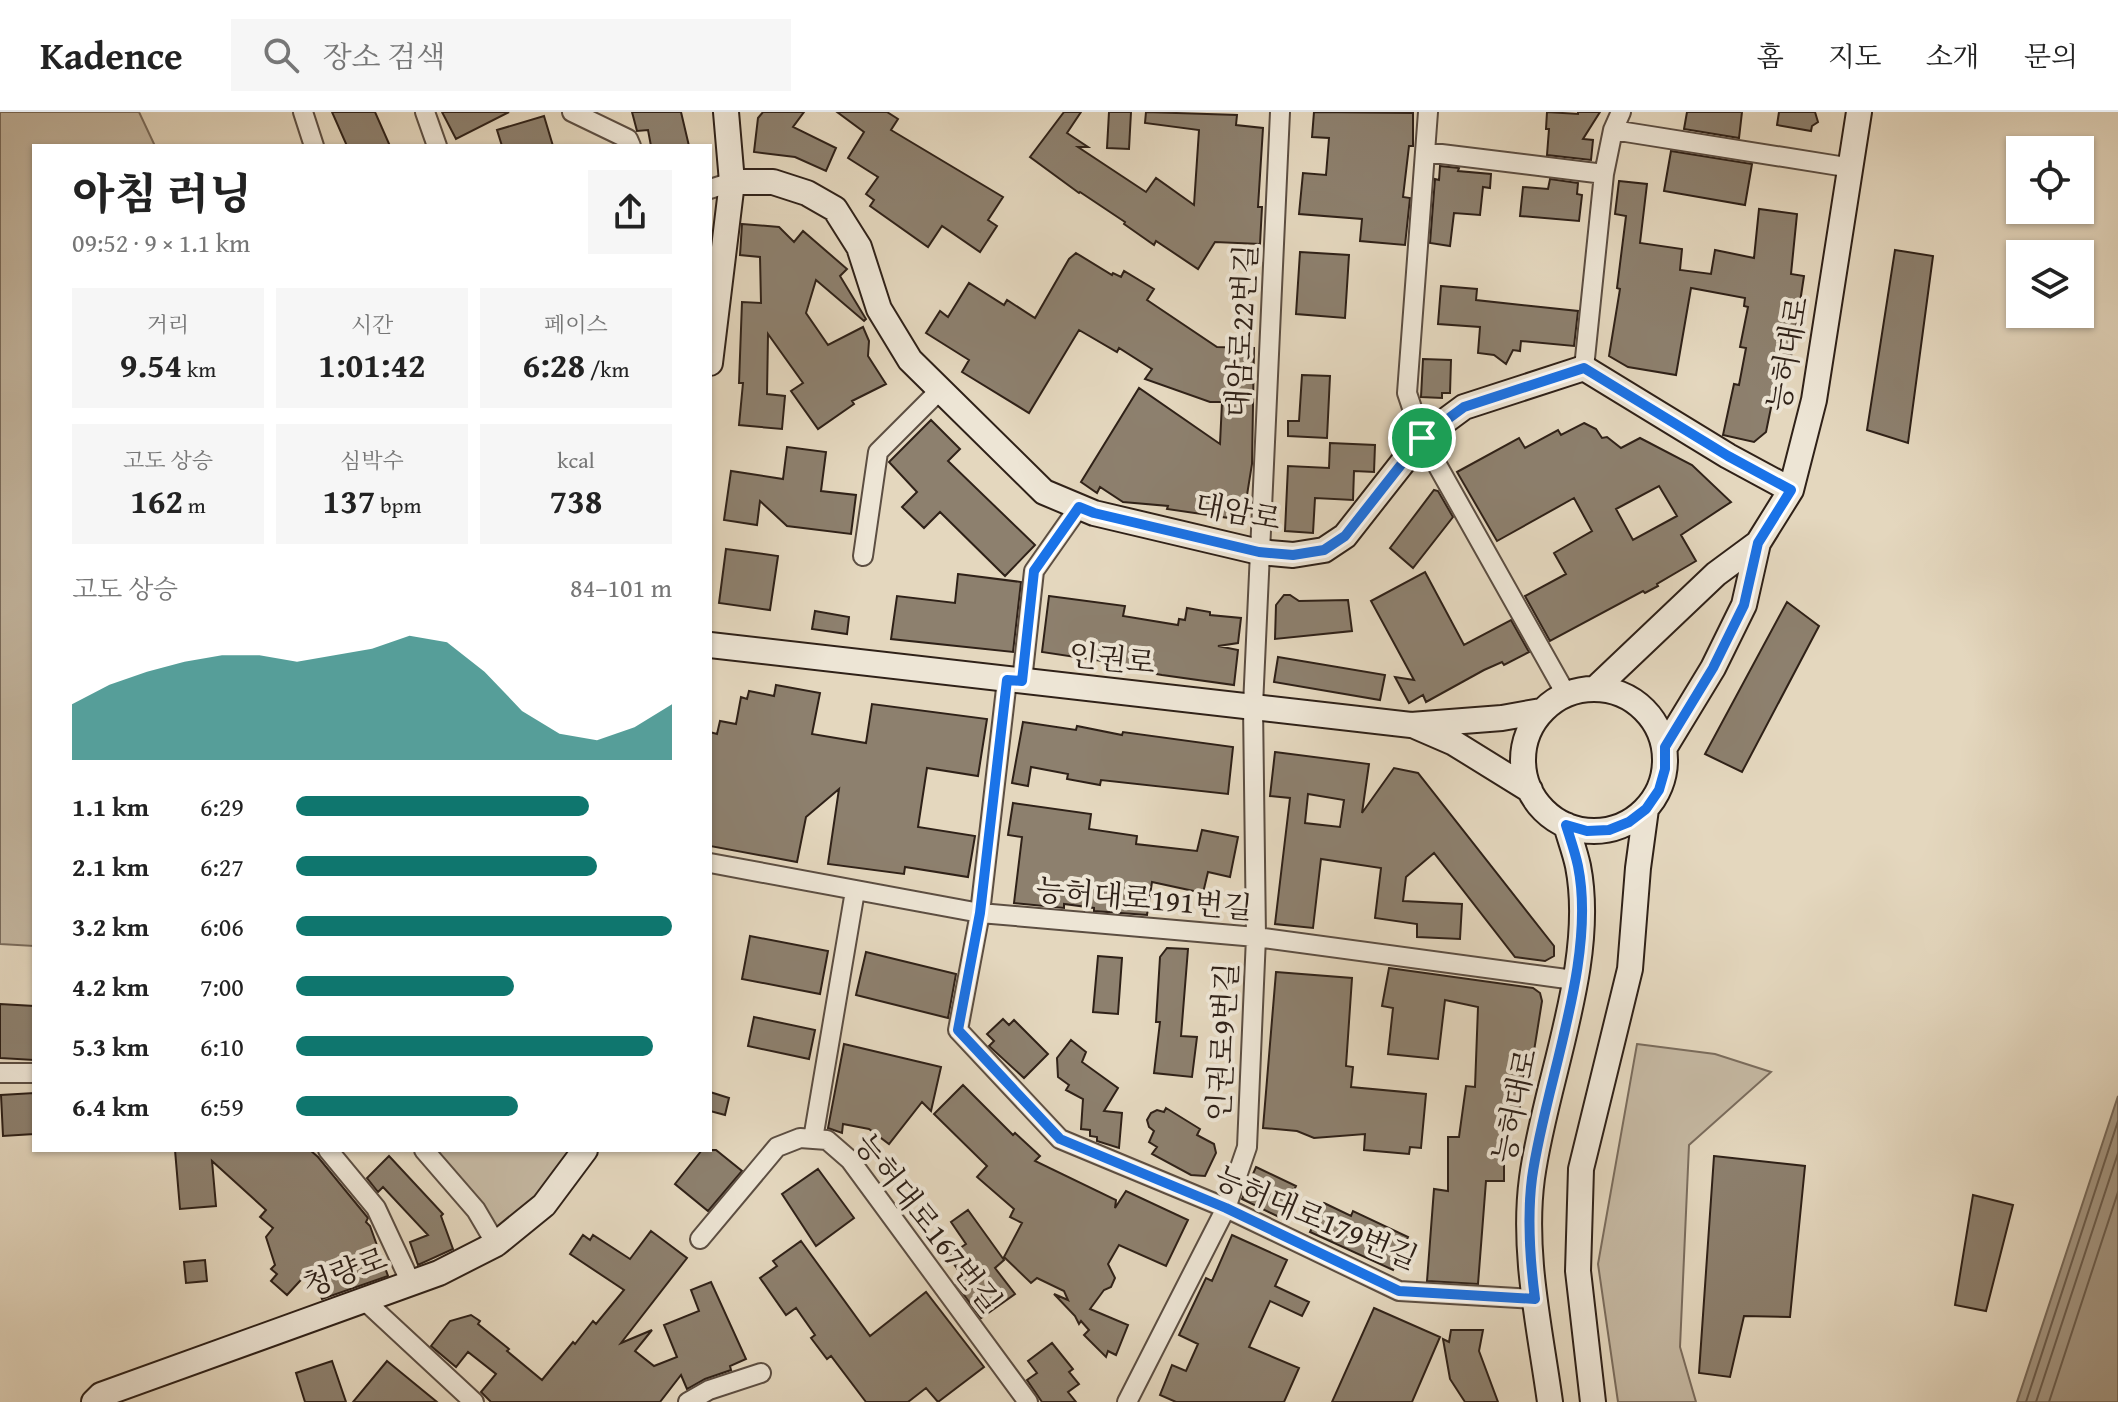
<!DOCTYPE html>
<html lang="ko">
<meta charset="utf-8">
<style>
:root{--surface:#fff;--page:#f6f6f6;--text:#222;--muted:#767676;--line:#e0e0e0;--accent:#0f766e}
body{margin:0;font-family:"Gentium Book Plus","Noto Serif KR",serif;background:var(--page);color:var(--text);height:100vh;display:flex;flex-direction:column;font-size:30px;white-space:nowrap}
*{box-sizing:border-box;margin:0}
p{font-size:26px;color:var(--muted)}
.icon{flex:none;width:44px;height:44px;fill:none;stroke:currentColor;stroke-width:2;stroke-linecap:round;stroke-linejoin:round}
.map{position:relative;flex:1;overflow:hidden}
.panel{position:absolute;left:32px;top:32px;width:680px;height:1008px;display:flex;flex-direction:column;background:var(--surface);border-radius:0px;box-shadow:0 2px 6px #0004}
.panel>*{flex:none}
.fabs{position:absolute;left:2006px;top:24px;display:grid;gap:16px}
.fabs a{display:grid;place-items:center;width:88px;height:88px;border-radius:0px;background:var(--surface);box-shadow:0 2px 6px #0004;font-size:40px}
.pin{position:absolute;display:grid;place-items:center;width:68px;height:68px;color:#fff;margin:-34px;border:4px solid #fff;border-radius:50%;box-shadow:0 2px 8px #0007}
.round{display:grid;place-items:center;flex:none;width:84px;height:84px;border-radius:0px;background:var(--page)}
.headline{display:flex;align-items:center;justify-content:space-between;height:136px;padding:0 40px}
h1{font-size:44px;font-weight:800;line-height:60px}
.stats{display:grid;grid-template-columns:repeat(3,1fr);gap:12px;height:136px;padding:8px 40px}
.stats div{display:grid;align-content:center;border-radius:0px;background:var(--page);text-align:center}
.stats b{font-size:34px;font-weight:800}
.stats small{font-size:22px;font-weight:400}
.stats p{font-size:22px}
.chart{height:224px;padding:16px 40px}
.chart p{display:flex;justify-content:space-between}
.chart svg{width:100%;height:144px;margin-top:8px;fill:var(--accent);opacity:.7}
ul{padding:0 40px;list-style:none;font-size:26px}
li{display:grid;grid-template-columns:128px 96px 1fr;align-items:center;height:60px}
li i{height:20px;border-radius:10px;background:var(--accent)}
header{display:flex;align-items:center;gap:48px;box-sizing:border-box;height:112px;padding:0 40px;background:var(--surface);border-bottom:2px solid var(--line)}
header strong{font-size:38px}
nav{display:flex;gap:44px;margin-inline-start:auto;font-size:28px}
.search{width:560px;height:72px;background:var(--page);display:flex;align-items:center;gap:20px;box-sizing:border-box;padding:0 28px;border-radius:0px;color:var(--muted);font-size:30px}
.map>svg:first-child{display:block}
</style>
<header>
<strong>Kadence</strong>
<div class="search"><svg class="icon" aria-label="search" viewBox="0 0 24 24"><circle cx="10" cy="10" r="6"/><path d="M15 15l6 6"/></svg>장소 검색</div>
<nav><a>홈</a><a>지도</a><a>소개</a><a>문의</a></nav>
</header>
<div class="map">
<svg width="2118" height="1290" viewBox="0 0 2118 1290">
<rect width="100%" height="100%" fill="#e4d7be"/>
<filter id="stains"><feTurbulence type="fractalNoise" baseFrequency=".0025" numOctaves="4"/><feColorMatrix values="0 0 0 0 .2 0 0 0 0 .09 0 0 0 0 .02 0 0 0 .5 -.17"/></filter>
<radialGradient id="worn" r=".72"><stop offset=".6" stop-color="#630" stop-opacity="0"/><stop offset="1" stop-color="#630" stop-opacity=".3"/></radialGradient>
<path fill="#c5b8a2" stroke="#7a6c5d" stroke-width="2" d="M0 0H139L155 34H34V834L0 832Z
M1637 932 1715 942 1771 960 1689 1033 1680 1235 1696 1290H1618L1598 1152Z
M436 1038H573L540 1084 497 1120 480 1091Z"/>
<path fill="#a69986" stroke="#76695a" stroke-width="2" d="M2118 984V1290H2017Z"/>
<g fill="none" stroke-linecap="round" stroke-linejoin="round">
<path stroke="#6a5d4f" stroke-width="2" d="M2026 1290 2118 1009
M2036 1290 2118 1041
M2049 1290 2118 1080"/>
</g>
<path fill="#8d806e" stroke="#2f2118" stroke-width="2" fill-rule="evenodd" d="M332 0H375L390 34H347Z
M442 0H509L456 27Z
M632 0H681L689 34H651L648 18 637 19Z
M763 0H804L793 15 836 36 826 59 795 45 754 40 758 6Z
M837 0H887L898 7 891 18 1003 85 988 108 997 114 980 140 942 114 928 135 870 94 874 88 866 82 878 65 848 46 864 20Z
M1064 0H1081L1067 21 1088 35H1078L1146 80 1156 66 1194 93 1199 18 1145 11 1146 0 1237 3 1236 13 1263 16 1258 95H1262L1260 132 1215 130 1198 157 1156 129 1154 133 1124 112 1125 110 1080 80 1079 81 1030 45Z
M1109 0H1131L1129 37 1107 36Z
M1314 0 1413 1V34H1409L1403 85 1410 86 1405 133 1360 129 1362 107 1299 102 1303 61 1326 63 1329 26 1312 25Z
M1547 0 1578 2V0H1600L1583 27 1593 28 1591 48 1547 43 1549 17H1546Z
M1687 0H1742L1739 26 1684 17Z
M1779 0H1815L1818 10 1812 14 1811 19 1777 13Z
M544 4 553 34H502L497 18Z
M1671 39 1752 52 1745 93 1664 79Z
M1440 54 1459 56 1458 59 1491 62 1490 76 1483 75 1480 103 1454 101 1450 134 1430 131 1435 67 1439 68Z
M1550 67 1578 71 1577 82 1582 83 1579 109 1520 104 1523 75 1548 77Z
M1619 69 1647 72 1640 131 1682 137 1680 158 1711 162 1715 138 1754 146 1759 97 1797 102 1791 162 1804 164 1797 210 1791 245 1786 244 1779 277 1775 276 1766 320 1754 330 1723 323 1734 272 1739 273 1746 236 1740 235 1748 195 1744 194 1745 186 1691 176 1676 263 1628 255 1609 244 1620 177 1617 176 1626 104 1615 102Z
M742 112 779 115 794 130 803 119 847 157 840 164 866 207 864 209 816 168 806 201 828 233 863 215 869 229 868 244 886 272 852 289 854 292 818 317 791 279 803 271 768 222 767 282 785 284 782 317 739 313 743 271H739L742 190 761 191 760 145 740 143Z
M1895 138 1933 144 1908 331 1867 318Z
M1300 140 1349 143 1345 206 1296 202Z
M1076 141 1112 163 1113 161 1121 165 1124 159 1154 177 1147 188 1217 235 1254 236 1252 352 1243 408 1167 397 1168 394 1123 390 1100 375 1097 381 1081 370 1139 276 1220 332 1222 290H1210L1145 267 1152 257 1119 236 1117 240 1079 218 1029 301 962 260 969 248 926 221 940 199 948 205 969 171 1004 193 1007 188 1035 206 1069 147Z
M1441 174 1477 177 1476 188 1578 199 1574 234 1521 229 1520 239 1513 238 1506 252 1494 243 1478 241 1480 215 1438 212Z
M1423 247 1451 248 1450 281H1442V286L1421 285Z
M1302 263 1330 264 1327 326 1288 324V309H1299Z
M931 308 960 337 948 349 1035 433 1005 464 940 400 924 416 902 395 917 380 889 350Z
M1584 311 1596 317 1602 326 1607 325 1621 336 1640 326 1692 353 1731 390 1681 423 1696 449 1657 472 1658 474 1645 481 1643 479 1550 529 1525 484 1566 462 1554 441 1592 419 1574 386 1497 429 1457 360 1519 326 1525 336 1558 318 1561 323ZM1659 374 1677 404 1633 428 1616 397Z
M1330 331 1375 333 1374 360 1354 359 1353 388 1315 386 1313 421 1285 419 1288 354 1329 356Z
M787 335 826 340 821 379 856 383 851 422 787 414 760 389 757 413 724 408 731 359 783 367Z
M1434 378 1438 379 1453 405 1413 456 1390 436Z
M726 437 778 444 770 498 719 491Z
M1425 460 1464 533 1511 508 1529 540 1504 553 1502 550 1484 558 1426 590 1423 583 1409 591 1395 565 1414 568 1371 489Z
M958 462 1021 470 1013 540 891 527 897 484 955 491Z
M1284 483H1290L1299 489 1348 488 1352 519 1275 527 1276 493Z
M1049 484 1125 494 1123 504 1178 513 1179 507 1185 508 1187 496 1210 500V503L1241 506 1238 531 1218 534 1238 538 1234 573 1162 563 1121 556 1122 552 1042 540Z
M1787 490 1819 514 1742 660 1705 642Z
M815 499 849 505 847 522 812 517Z
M1278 545 1385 563 1380 588 1274 570Z
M776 573 820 581 812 622 866 631 872 592 987 607 978 664 927 656 918 715 975 724 968 765 905 755 904 762 828 752 839 677 806 705 797 750 710 734V620L717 622 720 609 736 612 741 585 747 587 749 579 774 584Z
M1023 610 1076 618 1077 614 1122 623 1123 620 1233 635 1228 682 1101 668 1100 673 1067 667 1068 662 1031 655 1028 674 1012 671Z
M1275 640 1369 652 1362 701 1394 656 1418 661 1554 834V844L1545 849 1515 845 1434 741 1406 765 1403 789 1462 792 1460 827 1417 825V812L1375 806 1381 756 1321 747 1313 816 1275 812 1290 686 1270 684ZM1308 682 1344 688 1340 715 1305 711Z
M1013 691 1091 702 1089 717 1137 724 1136 732 1197 739 1202 718 1238 725 1230 765 1208 760 1203 781 1152 770 1147 803 1094 799V796L1064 792V796L1014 791 1022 725 1008 723Z
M750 824 828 839 820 882 742 867Z
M1167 836 1188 837 1181 924 1197 925 1192 965 1154 961 1160 910H1156L1160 845Z
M866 840 956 862 948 906 856 883Z
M1098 844 1122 846 1118 902 1093 900Z
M1389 856 1533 876 1540 881 1542 889 1530 964 1524 962 1518 1010 1504 1008V1069H1486L1478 1172 1427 1169 1434 1077 1448 1079V1025H1459L1466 974 1475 975 1478 895 1445 888 1438 947 1388 942 1393 896 1382 894Z
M1276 860 1352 866 1346 954 1353 955 1351 975 1426 982 1421 1036 1410 1035 1409 1042 1364 1038 1365 1022 1314 1026 1297 1019 1263 1016Z
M0 892 34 894V948L0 946Z
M754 905 815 918 809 947 748 934Z
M1003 907 1009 913 1014 908 1048 942 1024 966 989 934 994 929 987 922Z
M1071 928 1086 940 1082 950 1118 976 1104 999 1122 1001 1119 1036 1097 1029V1025L1090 1024V1018L1081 1017 1083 987 1066 978 1069 973 1058 965 1057 946Z
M844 932 941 955 931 999 922 990 889 1032 869 1017 843 1012 842 1021 828 1016Z
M963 973 1013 1023 1015 1021 1040 1044 1035 1049 1116 1088 1115 1096 1126 1079 1188 1108 1166 1154 1119 1133 1108 1152 1115 1166 1111 1175 1104 1178 1090 1197 1128 1213 1116 1243 1108 1239 1106 1245 1084 1223 1089 1218 1081 1209 1079 1212 1075 1204 1054 1182 1068 1188 1064 1179 1037 1166 1031 1171 1004 1145 1022 1111 1010 1105 1014 1097 977 1065 987 1054 934 1002Z
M710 980 729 986 725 1003 710 999Z
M34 981V1022L3 1024 1 983Z
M1166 996 1200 1017 1197 1023 1214 1032 1216 1041 1205 1064 1191 1063 1152 1042 1157 1035 1149 1030 1154 1019 1149 1015 1147 1008 1151 1001 1157 998 1164 1000Z
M175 1038H310L318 1045 368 1106 366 1110 370 1114 388 1164 322 1187 311 1157 287 1183 271 1169 277 1162 271 1157 275 1153 266 1125 273 1116 260 1105 266 1098 212 1049 216 1094 180 1097Z
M702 1038H716L742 1059 708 1099 675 1072Z
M389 1044 443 1102 441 1104 453 1137 418 1153 410 1130 428 1123 383 1075 378 1080 367 1066Z
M1714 1044 1805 1054 1790 1205 1744 1204 1730 1265 1699 1261Z
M1256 1055 1296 1074 1281 1106 1242 1087Z
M818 1057 854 1106 816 1134 782 1082Z
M1973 1083 2013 1093 1986 1199 1955 1193Z
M1324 1091 1351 1104 1353 1099 1408 1125 1393 1158 1310 1120Z
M968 1098 1004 1148 995 1156 1015 1182 981 1206 956 1172 964 1166 948 1144 966 1132 951 1110Z
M651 1119 687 1146 621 1231 652 1218 635 1239 654 1254 677 1245 664 1213 699 1199 691 1178 711 1170 746 1247 730 1254 731 1258 705 1267 687 1277 681 1263 660 1290H491L481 1280 496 1262 468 1240 456 1255 431 1234 450 1209 471 1203 480 1209 478 1212 509 1237 507 1239 542 1268 573 1230 575 1232 593 1209 596 1212 624 1178 570 1142 583 1123 590 1128 593 1123 630 1147Z
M1232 1123 1287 1148 1275 1174 1309 1190 1302 1204 1270 1189 1249 1235 1299 1256 1284 1290H1176L1160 1283 1172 1253 1186 1259 1198 1232 1179 1223 1206 1166 1212 1169Z
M801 1129 870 1224 926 1180 984 1255 938 1290 926 1276 908 1290H866L831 1244 827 1247 811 1226 815 1223 796 1196 786 1203 760 1166 777 1154 773 1149Z
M205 1148 207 1169 186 1171 184 1150Z
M1374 1196 1440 1225 1412 1290H1332Z
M1451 1218H1483L1479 1239 1498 1290H1465L1450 1267 1443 1227 1449 1230Z
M1052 1231 1073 1257 1069 1260 1079 1272 1068 1280 1076 1290H1042L1027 1268 1037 1261 1028 1249Z
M332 1249 346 1290H305L296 1261Z
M387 1249 437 1290H353Z"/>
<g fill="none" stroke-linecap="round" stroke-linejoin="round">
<g stroke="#5c4e42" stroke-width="22">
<path id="street" d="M303 0 314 34
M425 0 437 34
M572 0 628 27 631 34
M1428 0 1407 281 1422 326 1566 582
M1613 18 1852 56
M1425 40 1604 62
M710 77 732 70
M1584 256 1604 62 1613 18 1621 0
M863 444 878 340 940 278
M1007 568 980 801 958 918 1060 1027 1226 1096 1399 1179 1535 1187
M1022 569 1034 459 1079 395
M710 751 980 801 1256 825 1574 868
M0 961H34
M813 1027 855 779
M328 1038 376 1096 411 1171
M424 1038 476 1098 496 1132
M700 1127 777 1035 800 1026 827 1028 850 1048 1028 1290
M364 1188 474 1290
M688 1290 709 1278 761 1261
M1127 1290 1226 1096 1247 1035 1256 825 1253 594 1280 0"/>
</g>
<g stroke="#2f2118" stroke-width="28">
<path id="secondary" d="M732 70H773L807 81 835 97 859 135 879 197 910 248 1044 380 1094 401 1259 440 1293 443 1324 438 1345 424 1422 326 1464 295 1584 256 1728 344 1791 378
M710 251 732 70 726 0
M710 533 1411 613 1502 606 1541 599
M1596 576 1716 462 1758 431
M1523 648a71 71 0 1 1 142 0a71 71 0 1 1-142 0Z
M1417 615 1454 631 1530 678
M1665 635 1713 556 1744 493 1758 431 1791 378 1814 288 1859 0
M94 1290 101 1283 439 1161 496 1132 544 1093 585 1038
M1550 1290C1540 1217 1522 1140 1532 1066 1545 969 1597 851 1578 754 1575 740 1570 727 1566 713
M1593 1290 1578 1159 1581 1057 1630 857 1638 756 1646 697"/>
</g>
<use href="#street" stroke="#ede5d5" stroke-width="18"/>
<use href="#secondary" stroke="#ede5d5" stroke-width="24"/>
</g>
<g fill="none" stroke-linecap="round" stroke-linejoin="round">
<g stroke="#fff" stroke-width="16">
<path id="route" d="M1584 256 1728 344 1791 378 1758 431 1744 493 1713 556 1665 635V657L1659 678 1646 697 1629 710 1609 718 1587 719 1566 713C1570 726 1575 740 1578 754 1597 848 1545 971 1532 1066 1527 1105 1530 1148 1535 1187L1399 1179 1226 1096 1060 1027 958 918 980 801 1007 568 1022 569 1034 459 1079 395 1094 401 1259 440 1293 443 1324 438 1345 424 1422 326 1464 295Z"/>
</g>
<use href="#route" stroke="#1a73e8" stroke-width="10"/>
</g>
<g text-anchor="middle" stroke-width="8" stroke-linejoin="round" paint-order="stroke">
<g font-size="30" fill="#2f2118" stroke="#ede5d5">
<text transform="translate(1242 219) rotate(-87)" y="10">대암로22번길</text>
<text transform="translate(1788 242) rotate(-80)" y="10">능허대로</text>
<text transform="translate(1238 400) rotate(11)" y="10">대암로</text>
<text transform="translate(1112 547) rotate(6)" y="10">인권로</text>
<text transform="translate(1144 787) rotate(5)" y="10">능허대로191번길</text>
<text transform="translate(1223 930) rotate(-87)" y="10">인권로9번길</text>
<text transform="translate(1515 994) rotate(-78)" y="10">능허대로</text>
<text transform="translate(1316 1106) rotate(23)" y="10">능허대로179번길</text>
<text transform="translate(928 1111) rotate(52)" y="10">능허대로167번길</text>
<text transform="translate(345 1160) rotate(-20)" y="10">청량로</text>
</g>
</g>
<rect width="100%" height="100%" filter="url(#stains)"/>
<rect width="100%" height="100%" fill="url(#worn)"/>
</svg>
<div class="fabs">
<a><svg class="icon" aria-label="locate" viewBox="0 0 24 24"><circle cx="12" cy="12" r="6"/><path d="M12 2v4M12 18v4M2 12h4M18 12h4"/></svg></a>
<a><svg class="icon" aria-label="layers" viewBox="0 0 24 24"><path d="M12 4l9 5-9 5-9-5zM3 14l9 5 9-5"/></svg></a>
</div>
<div class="pin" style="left:1422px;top:326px;background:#1e9e55"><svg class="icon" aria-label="arrive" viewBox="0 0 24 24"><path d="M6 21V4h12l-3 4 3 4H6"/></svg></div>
<section class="panel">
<div class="headline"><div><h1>아침 러닝</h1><p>09:52 · 9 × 1.1 km</p></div><a class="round"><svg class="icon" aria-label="share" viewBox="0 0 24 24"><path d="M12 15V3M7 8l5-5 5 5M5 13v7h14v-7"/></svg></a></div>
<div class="stats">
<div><p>거리</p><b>9.54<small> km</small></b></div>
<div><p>시간</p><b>1:01:42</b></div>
<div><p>페이스</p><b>6:28<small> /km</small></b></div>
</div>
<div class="stats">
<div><p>고도 상승</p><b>162<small> m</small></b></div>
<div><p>심박수</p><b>137<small> bpm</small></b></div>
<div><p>kcal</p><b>738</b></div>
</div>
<div class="chart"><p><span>고도 상승</span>84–101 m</p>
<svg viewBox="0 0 160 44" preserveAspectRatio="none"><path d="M0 44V27L10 21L20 17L30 14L40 12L50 12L60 14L70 12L80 10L90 6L100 8L110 17L120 29L130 36L140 38L150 34L160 27V44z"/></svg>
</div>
<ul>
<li><b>1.1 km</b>6:29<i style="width:78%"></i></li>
<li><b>2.1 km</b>6:27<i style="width:80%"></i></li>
<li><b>3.2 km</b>6:06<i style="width:100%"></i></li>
<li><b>4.2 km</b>7:00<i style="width:58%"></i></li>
<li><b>5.3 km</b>6:10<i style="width:95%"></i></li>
<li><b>6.4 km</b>6:59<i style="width:59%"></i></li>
</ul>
</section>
</div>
